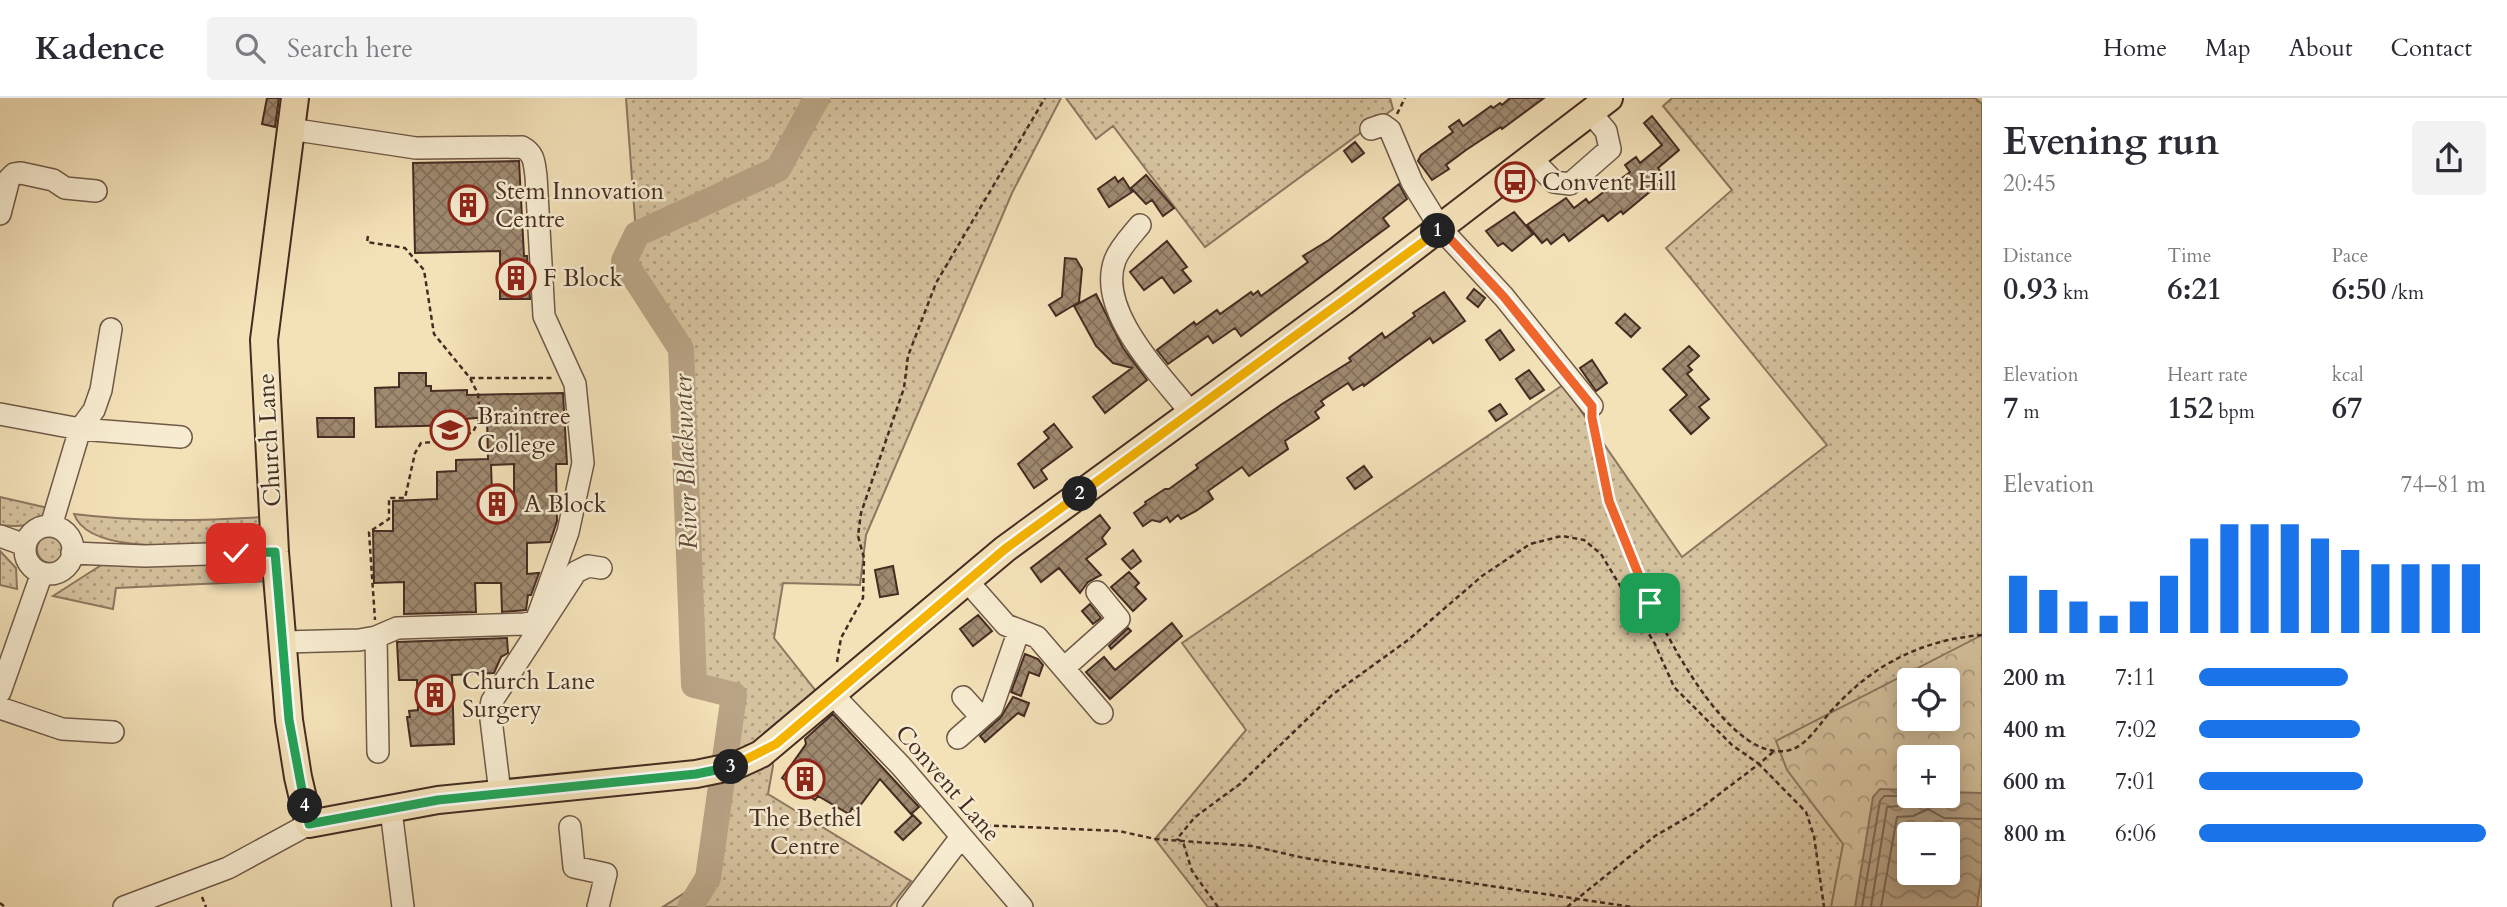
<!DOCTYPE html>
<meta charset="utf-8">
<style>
:root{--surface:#fff;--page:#f2f2f3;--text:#2b2b33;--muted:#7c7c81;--line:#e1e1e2;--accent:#1a73e8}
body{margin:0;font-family:Cardo,serif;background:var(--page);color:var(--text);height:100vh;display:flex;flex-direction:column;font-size:26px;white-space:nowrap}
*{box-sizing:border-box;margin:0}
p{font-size:23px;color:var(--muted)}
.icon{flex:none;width:38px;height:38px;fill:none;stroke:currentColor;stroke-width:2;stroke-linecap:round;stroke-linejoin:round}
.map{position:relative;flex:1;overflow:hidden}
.details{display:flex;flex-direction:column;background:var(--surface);width:525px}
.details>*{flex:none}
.fabs{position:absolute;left:1897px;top:570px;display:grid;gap:14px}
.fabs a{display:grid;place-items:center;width:63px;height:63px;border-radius:7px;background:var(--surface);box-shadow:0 4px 18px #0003;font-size:35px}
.pin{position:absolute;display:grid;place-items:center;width:60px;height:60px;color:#fff;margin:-30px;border-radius:14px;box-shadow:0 4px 10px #0006}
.km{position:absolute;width:35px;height:35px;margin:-18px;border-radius:50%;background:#222;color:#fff;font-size:19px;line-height:35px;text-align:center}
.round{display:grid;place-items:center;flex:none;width:74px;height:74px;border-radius:7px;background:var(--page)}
.head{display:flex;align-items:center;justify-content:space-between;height:119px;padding:0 21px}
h1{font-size:38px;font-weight:800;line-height:52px}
.figures{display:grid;grid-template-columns:repeat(3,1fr);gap:10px;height:119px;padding:7px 21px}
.figures div{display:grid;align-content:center}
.figures b{font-size:30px;font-weight:800}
.figures small{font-size:19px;font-weight:400}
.figures p{font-size:19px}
.chart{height:196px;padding:14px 21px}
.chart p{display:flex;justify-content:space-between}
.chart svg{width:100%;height:126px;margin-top:7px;stroke:var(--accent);stroke-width:6}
ul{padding:0 21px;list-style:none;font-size:23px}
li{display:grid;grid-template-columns:112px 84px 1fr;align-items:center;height:52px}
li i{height:18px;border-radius:9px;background:var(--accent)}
header{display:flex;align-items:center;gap:42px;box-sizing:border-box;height:98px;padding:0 35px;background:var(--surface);border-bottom:2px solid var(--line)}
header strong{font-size:33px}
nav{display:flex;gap:38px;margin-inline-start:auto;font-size:24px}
.search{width:490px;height:63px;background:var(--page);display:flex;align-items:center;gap:18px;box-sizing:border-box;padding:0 24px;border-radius:7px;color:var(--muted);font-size:26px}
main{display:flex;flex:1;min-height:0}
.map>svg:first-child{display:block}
</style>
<header>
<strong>Kadence</strong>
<div class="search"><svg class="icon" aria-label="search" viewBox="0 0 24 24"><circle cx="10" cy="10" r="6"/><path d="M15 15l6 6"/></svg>Search here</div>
<nav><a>Home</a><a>Map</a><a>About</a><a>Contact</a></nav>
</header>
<main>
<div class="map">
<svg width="1982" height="809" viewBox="0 0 1982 809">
<defs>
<pattern id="grass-dots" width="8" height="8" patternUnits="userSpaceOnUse" patternTransform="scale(1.75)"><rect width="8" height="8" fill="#d5c29e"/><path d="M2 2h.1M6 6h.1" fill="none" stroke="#af9e80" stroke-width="1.8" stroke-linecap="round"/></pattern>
<pattern id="forest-crowns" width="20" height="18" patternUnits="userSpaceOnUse" patternTransform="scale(1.75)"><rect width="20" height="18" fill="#d5c29e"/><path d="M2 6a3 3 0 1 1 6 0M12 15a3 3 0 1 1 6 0" fill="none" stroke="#af9e80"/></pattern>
<pattern id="water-waves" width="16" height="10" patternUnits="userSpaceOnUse" patternTransform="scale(1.75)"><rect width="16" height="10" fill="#b8a385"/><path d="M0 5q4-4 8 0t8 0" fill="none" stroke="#97856c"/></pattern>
<pattern id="building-cross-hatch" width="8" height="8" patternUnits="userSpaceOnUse" patternTransform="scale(1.75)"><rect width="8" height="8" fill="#9f8a70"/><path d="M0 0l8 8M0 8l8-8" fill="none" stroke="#83715c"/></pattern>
</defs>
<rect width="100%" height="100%" fill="#f3e1b8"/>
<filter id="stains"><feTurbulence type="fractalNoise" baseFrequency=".00286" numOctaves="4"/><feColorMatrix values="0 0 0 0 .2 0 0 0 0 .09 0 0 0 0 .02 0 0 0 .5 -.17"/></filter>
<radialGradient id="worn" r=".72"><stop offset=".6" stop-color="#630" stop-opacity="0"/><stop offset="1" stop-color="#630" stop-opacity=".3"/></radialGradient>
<path fill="url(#grass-dots)" stroke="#8d7760" stroke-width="2" fill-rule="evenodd" d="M626 0H1061L1012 95 866 437 860 487 783 485 774 540 819 597 771 646 773 668 768 696 911 783 890 809H663L708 780 734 598 694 587 681 252 624 163 636 135Z
M1066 0H1390L1393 11 1205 149 1113 28 1096 41Z
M1672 0H1975L1982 6V809H1208L1155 741 1246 632 1182 545 1563 287 1682 459 1827 347 1666 150 1732 92 1663 8ZM1909 583H1948V621H1909ZM1909 660H1948V698H1909ZM1909 737H1948V775H1909Z
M0 399 48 410C38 430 19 429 0 427Z
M74 416C138 424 199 423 264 419 263 437 252 441 236 445 198 446 89 459 74 416Z
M37 451a14 14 0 1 1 28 0a14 14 0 1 1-28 0Z
M0 453 16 470 17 491 0 487Z
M254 463 263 471 268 483 116 490 113 511 53 498 103 466Z"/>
<path fill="url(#forest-crowns)" stroke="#8d7760" stroke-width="2" fill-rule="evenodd" d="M1982 537V809H1831L1843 746 1787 672 1776 643ZM1909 583H1948V621H1909ZM1909 660H1948V698H1909ZM1909 737H1948V775H1909Z"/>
<path fill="#d5c29e" stroke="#8d7760" stroke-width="2" d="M708 780 690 809H663Z"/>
<path fill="url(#water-waves)" stroke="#8a735d" stroke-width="2" fill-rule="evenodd" d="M1880 691 1909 692V698H1948V694L1982 695V775L1977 809H1855L1873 699ZM1909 737H1948V775H1909Z"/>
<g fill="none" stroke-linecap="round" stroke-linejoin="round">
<path stroke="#7e6854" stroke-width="2" d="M1862 809 1880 703 1884 698H1911
M1871 809 1887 709 1913 707 1923 698
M1881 809 1897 719 1913 718 1928 711 1944 720 1982 721"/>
<path stroke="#b8a385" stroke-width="26" d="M690 809 708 780 734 597 694 587 681 251 624 163 637 136 778 71 817 0"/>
</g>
<path fill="url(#building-cross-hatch)" stroke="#452c22" stroke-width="2" fill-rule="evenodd" d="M267 0H279L275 29 262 26Z
M1510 0H1544L1502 31 1501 29 1466 52 1446 67 1449 71 1432 82 1418 63 1421 57 1453 34 1449 29 1459 22 1463 28 1491 8 1493 10 1500 5 1502 7Z
M1652 18 1679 52 1658 70 1661 74 1653 80 1658 87 1623 116 1621 113 1608 123 1603 117 1569 143 1564 136 1551 146 1547 141 1542 145 1527 127 1566 100 1574 110 1586 101 1589 105 1630 74 1625 67 1636 59 1640 65 1662 47 1644 25Z
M1355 44 1364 55 1352 64 1344 53Z
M519 63 524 158H527L530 201H500V153L415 155 413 65Z
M1146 77 1174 110 1163 118 1152 102 1146 106 1131 90Z
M1115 79 1118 84 1123 80 1132 94 1109 109 1098 91Z
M1399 86 1407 101 1383 120 1389 128 1241 238 1235 230 1213 245 1208 238 1168 266 1157 252 1194 224 1196 227 1217 212 1220 216 1251 194 1253 197 1258 193 1261 198 1308 164 1303 158 1329 142Z
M1514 114 1533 136 1512 153 1503 145 1498 148 1486 133Z
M1167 143 1187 169 1182 172 1191 183 1174 195 1162 179 1144 192 1130 174Z
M1065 160 1076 161 1082 171 1079 204 1056 218 1049 207 1062 199Z
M1474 191 1485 200 1478 209 1467 200Z
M1444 194 1465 223 1433 245 1430 240 1364 288 1363 286 1353 292 1348 285 1321 303 1324 307 1315 314 1319 320 1285 343 1288 351 1249 378 1242 369 1208 393 1213 401 1196 413 1181 421 1178 417 1170 424 1167 419 1160 424 1152 422 1143 428 1134 415 1146 406 1145 404 1165 391H1169L1198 370 1196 367 1282 306 1351 263 1349 260 1382 235 1385 240 1415 218 1413 215Z
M1096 196 1123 250 1147 282 1105 315 1093 299 1132 270 1113 265 1096 248 1074 208Z
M1625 216 1640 230 1631 239 1616 225Z
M1500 232 1514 252 1500 262 1486 242Z
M1689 248 1699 258 1688 268 1692 272 1687 276 1709 301 1699 309 1709 320 1691 336 1670 312 1687 297 1663 271Z
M1592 262 1607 285 1596 293 1580 270Z
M1529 272 1544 292 1530 301 1516 281Z
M399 275H426V288H431V293L467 292V297L563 295 567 366H556L557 423 550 444 527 445V476L539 475 531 497H528L526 512 502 514 501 485H475L476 514 404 516V484L374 485 373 433H393V403L437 401V374L456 373V362L488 361 487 319 465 321V327L376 329 375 290 399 289ZM514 366V395H492L491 367Z
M1500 306 1507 316 1496 323 1489 313Z
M317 320H354V339H318Z
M1054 326 1072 349 1041 372 1047 381 1034 390 1018 366 1049 340 1044 334Z
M1364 368 1372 379 1355 391 1347 380Z
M1100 417 1110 430 1102 440 1106 446 1086 461 1101 477 1088 484 1080 495 1059 470 1041 484 1031 470Z
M1133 452 1141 463 1131 471 1122 461Z
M893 468 898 496 880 499 875 472Z
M1129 474 1139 485 1135 489 1146 501 1133 513 1111 489Z
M1090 506 1101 520 1093 526 1082 513Z
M978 517 992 533 973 548 960 531Z
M1172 525 1182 538 1110 601 1086 574 1104 559 1115 572Z
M1128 530 1131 533 1111 551 1109 548Z
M507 540 508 555 501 559 494 575 452 577 454 646 411 648 407 619H410L409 613 418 612 417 582H399L397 544Z
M1025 556 1038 561 1043 567 1039 578 1029 574 1021 598 1011 594Z
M1013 599 1029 605 1024 618 1018 615 985 644 980 638 1001 619Z
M833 616 919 709 911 716 880 681 856 713 852 710 849 716 818 698 815 702 782 680 806 646 805 641Z
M913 717 921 725 903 742 895 734Z"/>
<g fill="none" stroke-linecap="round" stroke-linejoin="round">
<g stroke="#705948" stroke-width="24">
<path id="minor" d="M1371 31 1383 27 1390 32 1412 84 1441 131 1504 199 1592 308
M1532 61 1554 84 1570 86 1610 51 1606 33 1590 14
M0 116 9 81 14 76 21 75 53 82 65 90 96 93
M1140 127C1132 137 1120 149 1115 162 1096 214 1161 276 1191 315
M0 316 80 331 181 339
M51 428 80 331 94 312 101 292 111 231
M25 452a24 24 0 1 1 48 0a24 24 0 1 1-48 0Z
M0 438 25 447
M72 455 145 458 275 454
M968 484 1006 527 1037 539 1102 615
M376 539 378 654
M284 544 359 542 376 539 397 530 525 526 536 523 568 434 583 365 575 286 544 218 536 78C534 65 535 56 522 49L416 50 290 31
M1064 570 1119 521 1097 494
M0 594 42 475
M833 597 901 668 1022 809
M963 599 981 619
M0 610 62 631 113 634
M958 640 992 610 1019 532
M500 695 490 613 492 603 576 474 588 468 601 470
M391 712 403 809
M570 729 574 769 606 776 598 809
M124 809 228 770 309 726
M908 809 961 739"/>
</g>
<g stroke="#452c22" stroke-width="30">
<path id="major" d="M295 0 264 242 275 454 289 622 298 679 309 726 438 702 696 676 735 668 761 656 1005 451 1343 204 1609 0"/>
</g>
<path stroke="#452c22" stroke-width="2.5" stroke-dasharray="5 3.5" stroke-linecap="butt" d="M1397 16 1405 0
M368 138 367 144 405 150 424 172 434 236 470 280 478 296 480 320 473 334 453 342 421 345 415 355 405 400H389V421L369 434 375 522
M470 280H554
M1593 326C1598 351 1601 378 1609 403 1627 459 1717 678 1793 651 1809 645 1823 621 1834 610 1874 566 1922 542 1982 537
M837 564 841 540 863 500 864 460 858 438 861 415 904 290 908 258 936 185 1045 0
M1773 654 1759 666 1806 714 1814 738 1824 809
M977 727 1119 733 1155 741 1252 748 1304 760 1632 809
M202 799 206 809
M0 805 5 809
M1218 809 1192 773 1183 744 1177 741 1195 719 1240 686 1332 597 1408 542 1482 478 1530 446 1562 438 1584 442 1601 456 1655 546 1674 589 1732 647 1759 666 1693 716 1655 738 1567 809"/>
<use href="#minor" stroke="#f7ecd1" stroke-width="21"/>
<use href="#major" stroke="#f3e1b8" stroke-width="26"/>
</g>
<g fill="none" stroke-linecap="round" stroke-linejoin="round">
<g stroke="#fff" stroke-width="14">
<path id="split-1" d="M1438 133 1441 131 1504 199 1592 308V320L1609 403 1650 505"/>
</g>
<g stroke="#fff" stroke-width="14">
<path id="split-2" d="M1080 396 1438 133"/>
</g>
<g stroke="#fff" stroke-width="14">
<path id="split-3" d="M731 669 776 646 1005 451 1080 396"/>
</g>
<g stroke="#fff" stroke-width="14">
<path id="split-4" d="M305 708 309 726 438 702 696 676 731 669"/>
</g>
<g stroke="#fff" stroke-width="14">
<path id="split-5" d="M236 455 275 454 289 622 305 708"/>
</g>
<use href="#split-1" stroke="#f0652b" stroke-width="9"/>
<use href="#split-2" stroke="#f5b400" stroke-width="9"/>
<use href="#split-3" stroke="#f5b400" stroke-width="9"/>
<use href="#split-4" stroke="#22a559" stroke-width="9"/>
<use href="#split-5" stroke="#22a559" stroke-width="9"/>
</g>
<defs>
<g id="bus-ring" transform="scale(2.0125)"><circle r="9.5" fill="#f7ecd1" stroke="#8f2418" stroke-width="1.5"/><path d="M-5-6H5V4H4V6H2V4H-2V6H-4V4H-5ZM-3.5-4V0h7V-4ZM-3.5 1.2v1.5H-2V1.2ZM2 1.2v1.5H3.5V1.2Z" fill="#8f2418"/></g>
<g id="building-ring" transform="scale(2.0125)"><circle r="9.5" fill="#f7ecd1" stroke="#8f2418" stroke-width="1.5"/><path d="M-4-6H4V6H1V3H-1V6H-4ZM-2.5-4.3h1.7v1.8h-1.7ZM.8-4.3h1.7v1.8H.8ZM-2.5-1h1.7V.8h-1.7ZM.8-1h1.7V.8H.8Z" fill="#8f2418"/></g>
<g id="university-ring" transform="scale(2.0125)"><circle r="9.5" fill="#f7ecd1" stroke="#8f2418" stroke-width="1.5"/><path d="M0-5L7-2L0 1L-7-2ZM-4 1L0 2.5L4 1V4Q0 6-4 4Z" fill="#8f2418"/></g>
</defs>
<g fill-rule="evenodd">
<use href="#bus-ring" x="1515" y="84"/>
<use href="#building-ring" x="468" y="107"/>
<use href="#building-ring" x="516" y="180"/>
<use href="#university-ring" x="450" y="332"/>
<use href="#building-ring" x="497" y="406"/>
<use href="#building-ring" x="435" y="597"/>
<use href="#building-ring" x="805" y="681"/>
</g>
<g text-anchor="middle" stroke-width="5" stroke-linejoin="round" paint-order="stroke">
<g font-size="24" fill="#452c22" stroke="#f7ecd1" text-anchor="start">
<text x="1542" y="92">Convent Hill</text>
<text x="495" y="101">Stem Innovation<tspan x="495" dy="28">Centre</tspan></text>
<text x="543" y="188">F Block</text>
<text x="477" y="326">Braintree<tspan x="477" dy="28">College</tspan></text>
<text x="524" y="414">A Block</text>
<text x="462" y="591">Church Lane<tspan x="462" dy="28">Surgery</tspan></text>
<text x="805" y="728" text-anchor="middle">The Bethel<tspan x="805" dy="28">Centre</tspan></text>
</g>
<g font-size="24" fill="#452c22" stroke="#f7ecd1">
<text transform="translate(269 342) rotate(-93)" y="8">Church Lane</text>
<text transform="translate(948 685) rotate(49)" y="8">Convent Lane</text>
</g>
<g font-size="26" font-style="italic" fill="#624a3b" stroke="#f7ecd1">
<text transform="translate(685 364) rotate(-92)" y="9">River Blackwater</text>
</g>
</g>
<rect width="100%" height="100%" filter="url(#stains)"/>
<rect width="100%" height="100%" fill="url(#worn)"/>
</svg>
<div class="fabs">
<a><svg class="icon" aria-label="locate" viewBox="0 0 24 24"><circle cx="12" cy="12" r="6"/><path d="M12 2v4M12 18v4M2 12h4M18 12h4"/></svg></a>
<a>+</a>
<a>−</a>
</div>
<div class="pin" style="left:1650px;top:505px;background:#1e9e55"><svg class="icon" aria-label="arrive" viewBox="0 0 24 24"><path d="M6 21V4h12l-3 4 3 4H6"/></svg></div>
<div class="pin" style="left:236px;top:455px;background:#d93025"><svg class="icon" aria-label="check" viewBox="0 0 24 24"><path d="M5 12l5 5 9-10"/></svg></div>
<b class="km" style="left:1438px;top:133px">1</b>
<b class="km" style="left:1080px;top:396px">2</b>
<b class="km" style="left:731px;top:669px">3</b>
<b class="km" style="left:305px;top:708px">4</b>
</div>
<section class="details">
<div class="head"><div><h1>Evening run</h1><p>20:45</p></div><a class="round"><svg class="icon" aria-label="share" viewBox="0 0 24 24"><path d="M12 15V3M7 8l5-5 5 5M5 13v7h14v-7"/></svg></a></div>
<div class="figures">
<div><p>Distance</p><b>0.93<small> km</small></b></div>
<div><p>Time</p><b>6:21</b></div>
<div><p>Pace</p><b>6:50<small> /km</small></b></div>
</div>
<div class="figures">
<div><p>Elevation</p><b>7<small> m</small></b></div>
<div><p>Heart rate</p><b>152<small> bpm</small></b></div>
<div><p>kcal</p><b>67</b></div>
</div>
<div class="chart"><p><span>Elevation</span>74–81 m</p>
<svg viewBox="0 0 160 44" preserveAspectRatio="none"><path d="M5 44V24M15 44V29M25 44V33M35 44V38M45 44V33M55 44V24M65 44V11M75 44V6M85 44V6M95 44V6M105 44V11M115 44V15M125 44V20M135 44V20M145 44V20M155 44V20"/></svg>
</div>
<ul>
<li><b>200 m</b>7:11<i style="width:52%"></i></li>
<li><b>400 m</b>7:02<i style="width:56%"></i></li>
<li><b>600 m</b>7:01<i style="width:57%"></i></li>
<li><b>800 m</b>6:06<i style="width:100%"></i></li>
</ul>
</section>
</main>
